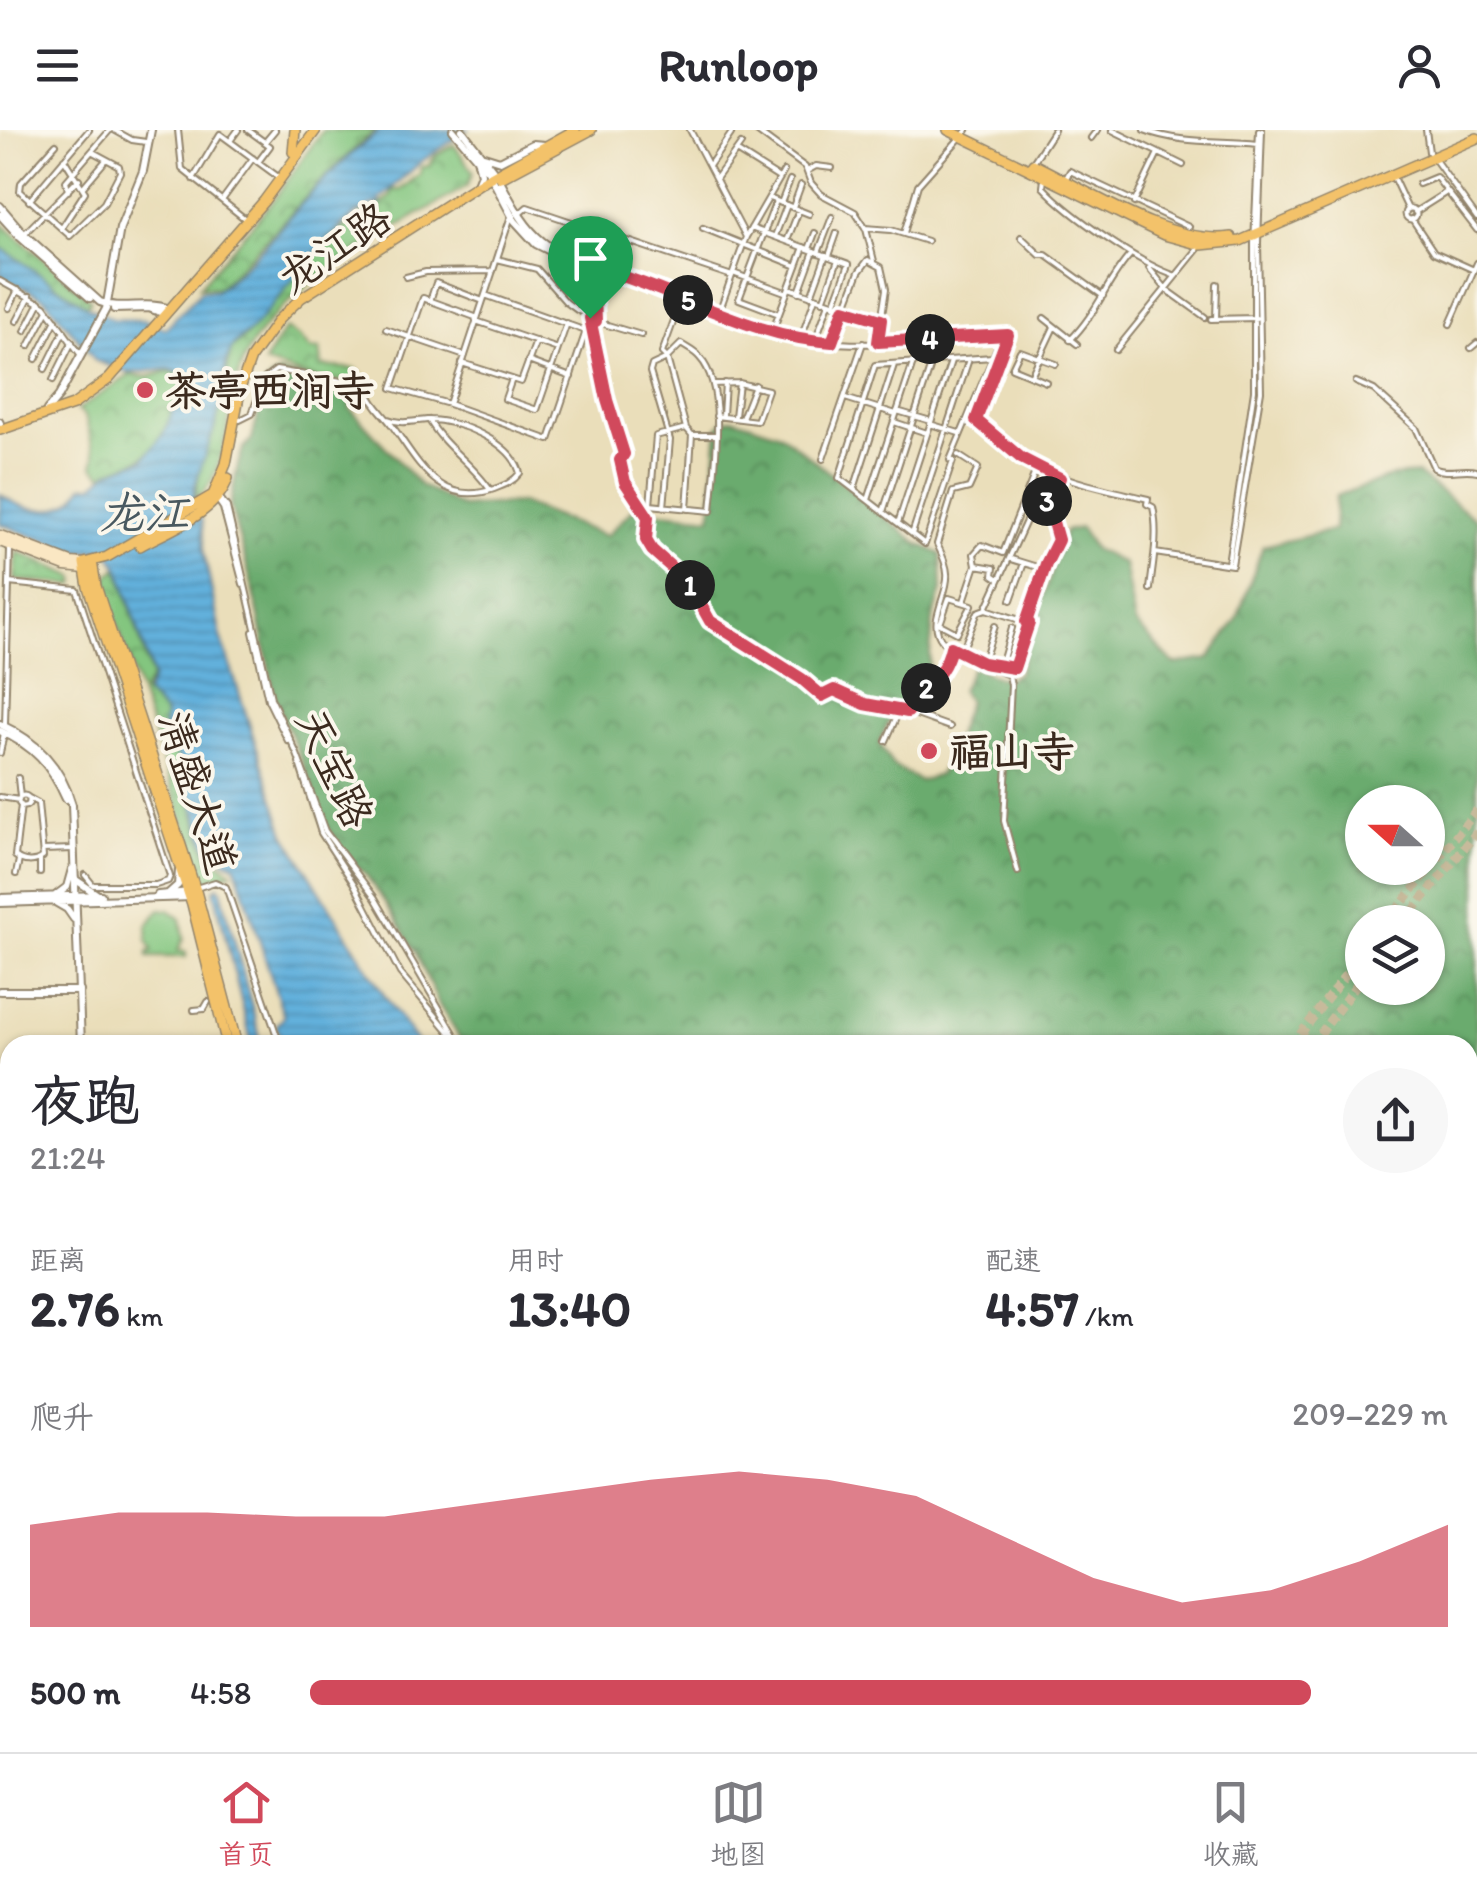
<!DOCTYPE html>
<html lang="zh">
<meta charset="utf-8">
<style>
:root{--surface:#fff;--page:#f7f7f7;--text:#2b2b33;--muted:#7c7c81;--line:#e1e1e2;--accent:#d1495b}
body{margin:0;font-family:Itim,"LXGW WenKai TC",sans-serif;background:var(--page);color:var(--text);height:100vh;display:flex;flex-direction:column;font-size:38px;white-space:nowrap}
*{box-sizing:border-box;margin:0}
p{font-size:32px;color:var(--muted)}
.icon{flex:none;width:55px;height:55px;fill:none;stroke:currentColor;stroke-width:2;stroke-linecap:round;stroke-linejoin:round}
.map{position:relative;flex:1;overflow:hidden}
.panel{position:absolute;left:0px;top:905px;width:1478px;height:718px;display:flex;flex-direction:column;background:var(--surface);border-radius:30px 30px 0 0;box-shadow:0 2px 8px #0004}
.panel>*{flex:none}
.needle{width:65px;rotate:291deg}
.tools{position:absolute;left:1345px;top:655px;display:grid;gap:20px}
.tools a{display:grid;place-items:center;width:100px;height:100px;border-radius:50%;background:var(--surface);box-shadow:0 2px 8px #0004;font-size:50px}
.pin{position:absolute;display:grid;place-items:center;width:85px;height:85px;color:#fff;margin:-102px -42px;border-radius:50% 50% 50% 0;rotate:-45deg;box-shadow:0 0 10px #0007}
.pin .icon{rotate:45deg}
.km{position:absolute;width:50px;height:50px;margin:-25px;border-radius:50%;background:#222;color:#fff;font-size:28px;line-height:50px;text-align:center}
.round{display:grid;place-items:center;flex:none;width:105px;height:105px;border-radius:52px;background:var(--page)}
.summary{display:flex;align-items:center;justify-content:space-between;height:170px;padding:0 30px}
h1{font-size:55px;font-weight:700;line-height:75px}
.figures{display:grid;grid-template-columns:repeat(3,1fr);gap:15px;height:170px;padding:10px 30px}
.figures div{display:grid;align-content:center}
.figures b{font-size:50px;font-weight:700}
.figures small{font-size:28px;font-weight:400}
.figures p{font-size:28px}
.chart{height:280px;padding:20px 30px}
.chart p{display:flex;justify-content:space-between}
.chart svg{width:100%;height:180px;margin-top:10px;fill:var(--accent);opacity:.7}
ul{padding:0 30px;list-style:none;font-size:32px}
li{display:grid;grid-template-columns:160px 120px 1fr;align-items:center;height:75px}
li i{height:25px;border-radius:12px;background:var(--accent)}
header{display:flex;justify-content:space-between;align-items:center;height:130px;padding:0 30px;background:var(--surface);font-size:45px;font-weight:700}
.dock{display:flex;justify-content:space-around;align-items:center;height:140px;border-top:2px solid var(--line);background:var(--surface);font-size:28px;color:var(--muted)}
.dock a{display:grid;justify-items:center;gap:5px}
.dock .on{color:var(--accent)}
.map>svg:first-child{display:block}
</style>
<header><svg class="icon" aria-label="menu" viewBox="0 0 24 24"><path d="M4 6h16M4 12h16M4 18h16"/></svg>Runloop<svg class="icon" aria-label="person" viewBox="0 0 24 24"><circle cx="12" cy="8" r="4"/><path d="M4 21q1-7 8-7t8 7"/></svg></header>
<div class="map">
<svg width="1477" height="1622" viewBox="0 0 1477 1622">
<defs>
<pattern id="forest-crowns" width="20" height="18" patternUnits="userSpaceOnUse" patternTransform="scale(2.5)"><rect width="20" height="18" fill="#6aab6e"/><path d="M2 6a3 3 0 1 1 6 0M12 15a3 3 0 1 1 6 0" fill="none" stroke="#588b5a"/></pattern>
<pattern id="park-crowns" width="20" height="18" patternUnits="userSpaceOnUse" patternTransform="scale(2.5)"><rect width="20" height="18" fill="#83c67f"/><path d="M2 6a3 3 0 1 1 6 0M12 15a3 3 0 1 1 6 0" fill="none" stroke="#6ca167"/></pattern>
<pattern id="water-rules" width="6" height="5" patternUnits="userSpaceOnUse" patternTransform="scale(2.5)"><rect width="6" height="5" fill="#62b0dc"/><path d="M0 2.5h6" fill="none" stroke="#528fb2"/></pattern>
</defs>
<rect width="100%" height="100%" fill="#fbf7ec"/>
<filter id="ink" filterUnits="userSpaceOnUse"><feTurbulence type="fractalNoise" baseFrequency=".01" numOctaves="2"/><feDisplacementMap in="SourceGraphic" scale="20" xChannelSelector="R" yChannelSelector="G"/><feConvolveMatrix kernelMatrix="1 2 1 2 8 2 1 2 1" color-interpolation-filters="sRGB"/></filter>
<filter id="wash" filterUnits="userSpaceOnUse"><feTurbulence type="fractalNoise" baseFrequency=".0048" numOctaves="4" result="noise"/><feDisplacementMap in="SourceGraphic" scale="40" xChannelSelector="R" yChannelSelector="G"/><feGaussianBlur stdDeviation="2.25" result="paint"/><feColorMatrix in="noise" values="0 0 0 0 0 0 0 0 0 0 0 0 0 0 0 0 0 1.4 0 .05"/><feComposite in="paint" operator="in"/></filter>
<g filter="url(#wash)">
<rect width="100%" height="100%" fill="#eadeba"/>
<path fill="url(#forest-crowns)" stroke="#526a46" stroke-width="2.5" fill-rule="evenodd" d="M278 243 350 257V278L420 355 462 377 520 373 606 406 633 379 711 387 718 298 723 291 733 288 781 304 919 414 941 424 942 460 933 490 928 548 896 575 879 613 893 636 920 651 939 645 948 630 968 571 961 561 972 537 1006 550 1018 543 1065 401 1080 398 1094 419 1124 434 1135 493 1174 534 1209 529 1237 489 1263 416 1334 400 1336 366 1393 346 1418 344 1477 390V1622H1127L1126 1613 1468 1612V915H464L439 875 415 821 395 787 365 743 347 728 320 686 313 658 275 568 254 462 230 375 238 334 243 319 252 309 266 253ZM1362 672H1428V738H1362ZM1362 792H1428V858H1362Z"/>
<path fill="url(#park-crowns)" stroke="#5f784e" stroke-width="2.5" d="M323 0H376C319 48 272 107 218 158L199 157 275 68Z
M454 15 473 42 467 56C399 98 279 154 245 227 227 264 230 348 195 369L199 342 221 272 231 219 251 201 307 131 351 92 360 90 362 82 370 83 390 67 392 60H400L420 44 421 37 428 36 435 26Z
M0 92 91 170 86 176 0 117Z
M285 199 299 207 311 220 320 219 322 236 356 239 362 246C336 260 291 240 264 233Z
M168 241 182 245 184 253C175 276 163 317 140 329 127 336 115 336 103 345L93 336 95 327 85 286 77 280 130 245 148 247Z
M17 422 76 447 75 455 15 450Z
M118 438 152 548 143 561 165 584 163 597 175 607 172 612 207 723 232 742 203 752 106 461 108 445Z"/>
<path fill="#83c67f" stroke="#5f784e" stroke-width="2.5" d="M160 779 169 780 181 789 184 808 178 821 186 822V827H148V822L153 821 148 812 147 796Z"/>
<path fill="url(#water-rules)" stroke="#4e6d7d" stroke-width="2.5" d="M380 0H468L422 31 380 69V74C345 73 278 172 252 199 245 206 235 211 231 220 223 237 224 256 221 273 215 303 201 331 194 361L193 370 202 391 204 423 221 507 285 704 384 865 419 915H294L292 912H283L276 896 284 887 236 736 208 721 173 612 176 607 163 597 165 584 146 563 153 548 119 438 107 420 78 423 0 394V364C26 383 65 389 83 356L94 355 110 341 144 329 163 304 186 250 183 244 169 239 129 243 96 231 44 168 0 146V117L86 176 113 189 145 190 165 199 201 161H216C261 127 292 80 332 42 347 27 364 14 380 0Z
M218 756 221 760 262 915H252L214 760Z"/>
</g>
<g filter="url(#ink)">
<g fill="none" stroke-linecap="round" stroke-linejoin="round">
<path stroke="#c7ba9b" stroke-width="4" stroke-dasharray="4 2" stroke-linecap="butt" d="M991 1622 1037 1619"/>
<path stroke="#c7ba9b" stroke-width="9" stroke-dasharray="9 4.5" stroke-linecap="butt" d="M1387 792 1477 680
M1404 792 1477 702
M1292 915 1362 823
M1312 915 1362 847"/>
<g stroke="#92846c" stroke-width="8">
<path id="minor" d="M114 0 132 10 146 12
M178 0 182 39 244 88
M248 0 270 16 258 32
M690 0 746 107 719 182
M755 0 805 37 811 53 821 64 855 82 866 99 874 131
M1112 0 1183 35
M1144 0C1180 14 1219 10 1258 14
M1426 0 1429 22
M1091 8 1097 0
M230 11 238 0
M265 12 275 0
M56 14 21 53 20 61 70 106 104 73 120 42 119 36 93 22
M736 21 779 48
M1433 27 1477 88
M1032 34 1054 0
M709 36 731 4
M807 41 816 36 832 38
M1392 45 1408 79
M193 49 220 4 277 46
M716 49 741 14
M1044 49 1043 57C1070 86 1140 134 1176 146
M1065 50 1070 41 1189 97
M1419 54 1436 47 1477 100
M83 57 106 30
M68 61 66 51 110 0
M769 68 809 84
M223 69 253 28
M29 71 89 0
M776 71 739 169 779 184
M781 73 790 50
M1134 73 1158 23
M793 77 801 55
M1405.5 84a5.5 5.5 0 1 1 11 0a5.5 5.5 0 1 1-11 0Z
M1415 82 1445 63
M519 84 527 77 732 146
M1412 89 1434 122 1474 140
M703 98 797 136
M751 98 849 134 834 175
M865 98 891 100 927 111
M61 99 85 62 64 29
M904 103 918 55 967 0
M24 104 79 49
M775 106 787 75
M746 107 784 41
M1021 107 1040 125H1046L1103 166
M787 111 799 80
M809 119 815 103
M818 123 832 87
M829 126 837 103
M497 129 537 139 566 172 577 180 604 194 641 205
M1149 138 1166 159 1205 187
M594 140 596 191
M733 143 785 162
M406 147 426 142 493 141
M0 151 45 176 80 224
M789 158 879 189
M799 162 814 121
M485 165 586 201 549 310 449 274 392 258 423 168 475 187 476 191 558 219
M811 166 826 125
M430 171 436 153 483 171
M823 171 838 130
M9 178 18 160
M590 188 607 270 623 324 620 330 625 352 648 387 646 410 652 420 688 452 710 491 803 549 822 566 834 560 865 575 900 579
M1044 188 1077 214
M1211 189 1256 188
M1216 189 1217 154
M17 191 30 166
M1450 194 1477 133
M386 199 465 226
M773 200 804 117
M25 201 40 172
M801 208 815 168
M833 210 859 142 868 130 881 137 886 159 878 212
M1070 210C1097 184 1107 150 1131 124
M815 211 829 173
M29 216 48 180
M1471 218 1477 213
M1116 220 1201 115
M993 227 875 235 839 348 925 414 953 331 950 330 993 227 998 215
M36 229 56 190
M528 231 571 247
M462 233 521 252 536 211
M45 239 64 201
M1031 246 1054 197
M512 249 505 269 537 280 567 193
M53 250 72 212
M1046 252 1012 238 1020 221 1056 234
M1356 252 1374 260 1416 298 1434 338C1446 345 1463 337 1477 341
M713 254 739 253 768 260 757 291 716 286
M845 268 896 284
M449 274 510 89
M897 281 931 291
M723 285 725 253
M735 286 739 253
M742 288 755 255
M240 290 252 284 264 249 276 240 359 254 368 262C373 275 383 283 391 294 418 331 439 378 494 359 505 355 513 352 520 343 512 312 458 289 427 290 413 291 402 295 388 289
M429 290C445 318 473 334 490 360
M0 291 1 293
M894 292 927 303
M930 294 959 303
M692 305H716
M958 325 978 338 969 358 953 362 937 414C956 451 944 455 937 488 930 526 989 534 1014 538L1029 493 986 479
M823 329 863 213
M854 359 894 235
M216 368 223 378 243 454
M220 368 227 377 271 568 297 624 325 701 375 768 461 915
M868 370 913 233
M664 377 670 310 650 242 652 235 667 228 681 214C687 218 696 222 700 228 728 258 714 343 711 381L650 375 656 306 686 298
M687 379 692 305 686 298 667 228 662 223 682 168C724 184 770 205 815 211 878 219 945 208 1008 205L976 290C1039 347 1068 350 1148 369L1147 374 1153 377C1159 403 1153 433 1150 459
M883 382 932 232
M898 393 951 231
M912 404 969 229
M1155 423 1232 435 1261 261 1258 113 1262 0
M1011 429 1037 437 1046 434 1056 420 1059 410 1047 371
M1228 433 1254 260V114L1259 0
M976 435 974 424 982 415 1003 423 1037 337
M9 453 77 460 170 746 168 751 156 755H93L85 745
M949 468 972 475 957 503 940 494Z
M1011 470 1024 433
M964 471 976 435 994 438 993 445 999 449
M1025 492 1045 435
M253 502 268 570 288 611
M961 523 978 482 986 479 1026 391 1047 371 1060 348
M962 527 1009 545 1011 555 1004 691 1018 742
M983 533 995 496
M1001 536 1012 498
M909 582C923 558 945 546 951 517
M5 594 10 419
M886 611 900 579 950 597
M0 623 4 603
M299 633 321 703 354 754 400 843 452 905
M18 648 20 667
M18.5 671a5.5 5.5 0 1 1 11 0a5.5 5.5 0 1 1-11 0Z
M0 667 19 670
M21 675 15 726C23 733 35 733 43 727L38 673 29 668
M43 720 73 719
M40 743V729
M16 744 19 730
M196 758 215 752 226 757 280 915
M194 880 204 879 208 872
M0 1249H10
M0 1302H10
M0 1352H10
M1037 1619 1060 1618 1068 1622
M82 1622 85 1612
M580 1622V1612
M623 1622 624 1612"/>
</g>
<g stroke="#92846c" stroke-width="10">
<path id="tertiary" d="M453 0 488 41 514 90 536 114 574 133 682 168
M462 0 495 43
M484 26 500 31 533 14 545 15
M501 53C512 73 524 97 542 111 567 132 615 139 645 151
M477 54 481 44 477 28
M0 76 24 104 100 172C122 181 147 170 170 179
M0 85 20 107 90 168
M114 179 149 178 165 184
M47 280 59 266 106 179 120 98 143 41 151 0
M0 594C37 611 61 636 72 675L81 915
M0 601C34 616 51 635 66 669
M76 750 98 765
M169 763 178 755 179 740
M158 765 190 762
M55 766 67 757 72 739
M0 768 101 765
M55 772 67 779 74 789
M0 773 193 767
M0 861H80
M0 948H10
M0 957H10
M0 1163 10 1158
M0 1169 10 1164
M0 1543 10 1545
M0 1548 10 1550
M162 1612V1622
M289 1612 298 1622
M167 1622 168 1612"/>
</g>
<g stroke="#92846c" stroke-width="11">
<path id="secondary" d="M0 405 71 432 84 433
M0 412 65 437 85 439"/>
</g>
<g stroke="#92846c" stroke-width="12">
<path id="primary" d="M948 0 1164 105 1201 115 1240 111 1477 8
M293 22 295 0
M1033 34C1089 61 1170 116 1231 107
M501 48 591 0
M0 300 73 275 109 249 264 71 316 0
M140 416C171 399 216 384 228 348
M92 431 96 456 196 761 237 915
M227 915 192 774 88 457 84 433 107 427 213 365 226 334 241 256 251 228 279 189 301 168 487 49 575 0
M0 1386 10 1388
M306 1612 307 1622
M315 1612 316 1622
M761 1612 801 1622
M806 1612 848 1622
M1016 1612V1622
M998 1622 1000 1612"/>
</g>
<use href="#minor" stroke="#fff" stroke-width="4"/>
<use href="#tertiary" stroke="#fff" stroke-width="6"/>
<use href="#secondary" stroke="#fae7c3" stroke-width="8"/>
<use href="#primary" stroke="#f3c26a" stroke-width="9"/>
</g>
</g>
<g fill="none" stroke-linecap="round" stroke-linejoin="round" filter="url(#ink)">
<g stroke="#fff" stroke-width="20">
<path id="route" d="M594 138C672 157 751 208 832 212L844 179 881 190 878 212 1008 205 976 290 1021 328 1060 348 1047 371 1058 410 1046 434 1026 492 1029 493 1014 538 983 533 951 517C945 546 923 558 908 582L865 574 834 560 822 566 802 549 710 491 688 452 652 420 646 410 648 387 625 352 620 330 624 324 607 270 590 188 596 191Z"/>
</g>
<use href="#route" stroke="#d1495b" stroke-width="12"/>
</g>
<g fill="#d1495b" stroke="#fbf7ec" stroke-width="4">
<circle cx="145" cy="260" r="10"/>
<circle cx="929" cy="621" r="10"/>
</g>
<g text-anchor="middle" stroke-width="8" stroke-linejoin="round" paint-order="stroke">
<g font-size="42" fill="#3b2a1e" stroke="#fbf7ec">
<text transform="translate(334 117) rotate(-34)" y="15">龙江路</text>
<text transform="translate(335 638) rotate(65)" y="15">天宝路</text>
<text transform="translate(198 662) rotate(72)" y="15">清盛大道</text>
</g>
<g font-size="42" font-weight="bold" fill="#3b2a1e" stroke="#fbf7ec" text-anchor="start">
<text x="165" y="275">茶亭西涧寺</text>
<text x="949" y="636">福山寺</text>
</g>
<g font-size="45" font-style="italic" fill="#495960" stroke="#fbf7ec">
<text x="144" y="398">龙江</text>
</g>
</g>
</svg>
<div class="tools">
<a><svg class="needle" viewBox="-14 -14 28 28"><path d="M0-13l5 13h-10z" fill="#e53935"/><path d="M0 13l5-13h-10z" fill="#7c7c81"/></svg></a>
<a><svg class="icon" aria-label="layers" viewBox="0 0 24 24"><path d="M12 4l9 5-9 5-9-5zM3 14l9 5 9-5"/></svg></a>
</div>
<div class="pin" style="left:590px;top:188px;background:#1e9e55"><svg class="icon" aria-label="arrive" viewBox="0 0 24 24"><path d="M6 21V4h12l-3 4 3 4H6"/></svg></div>
<b class="km" style="left:690px;top:455px">1</b>
<b class="km" style="left:926px;top:558px">2</b>
<b class="km" style="left:1047px;top:371px">3</b>
<b class="km" style="left:930px;top:209px">4</b>
<b class="km" style="left:688px;top:170px">5</b>
<section class="panel">
<div class="summary"><div><h1>夜跑</h1><p>21:24</p></div><a class="round"><svg class="icon" aria-label="share" viewBox="0 0 24 24"><path d="M12 15V3M7 8l5-5 5 5M5 13v7h14v-7"/></svg></a></div>
<div class="figures">
<div><p>距离</p><b>2.76<small> km</small></b></div>
<div><p>用时</p><b>13:40</b></div>
<div><p>配速</p><b>4:57<small> /km</small></b></div>
</div>
<div class="chart"><p><span>爬升</span>209–229 m</p>
<svg viewBox="0 0 160 44" preserveAspectRatio="none"><path d="M0 44V19L10 16L20 16L30 17L40 17L50 14L60 11L70 8L80 6L90 8L100 12L110 22L120 32L130 38L140 35L150 28L160 19V44z"/></svg>
</div>
<ul>
<li><b>500 m</b>4:58<i style="width:88%"></i></li>
</ul>
</section>
</div>
<nav class="dock">
<a class="on"><svg class="icon" aria-label="home" viewBox="0 0 24 24"><path d="M3 11l9-7 9 7M6 9v11h12V9"/></svg>首页</a>
<a><svg class="icon" aria-label="map" viewBox="0 0 24 24"><path d="M3 6l6-2 6 2 6-2v14l-6 2-6-2-6 2zM9 4v14M15 6v14"/></svg>地图</a>
<a><svg class="icon" aria-label="saved" viewBox="0 0 24 24"><path d="M7 4h10v16l-5-4-5 4z"/></svg>收藏</a>
</nav>
